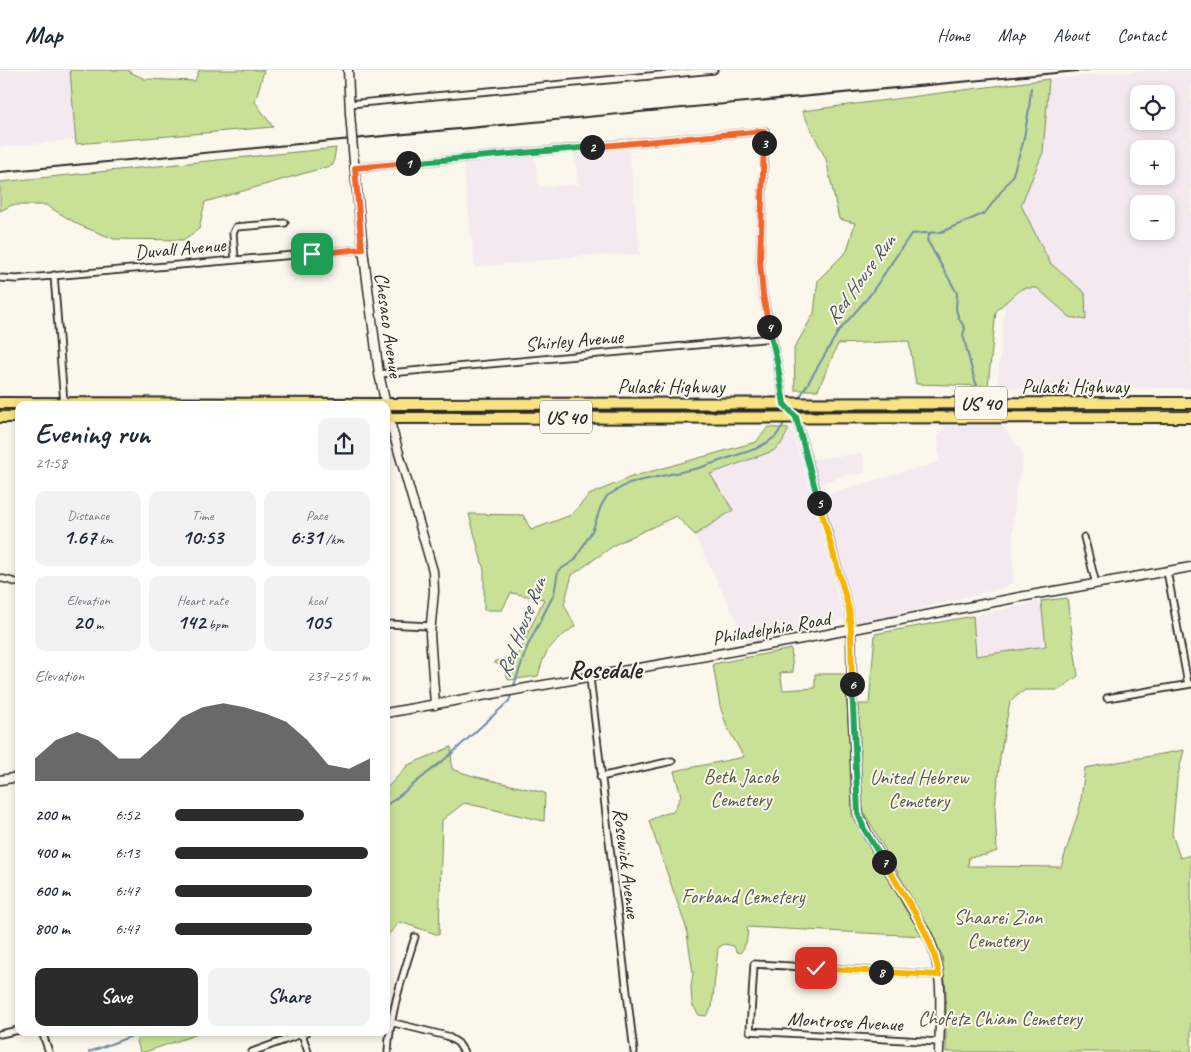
<!DOCTYPE html>
<meta charset="utf-8">
<style>
:root{--surface:#fff;--page:#f2f2f3;--text:#1f2937;--muted:#747a83;--line:#e0e1e3;--accent:#2b2b2b}
body{margin:0;font-family:Caveat,sans-serif;background:var(--page);color:var(--text);height:100vh;display:flex;flex-direction:column;font-size:19px;white-space:nowrap}
*{box-sizing:border-box;margin:0}
p{font-size:16px;color:var(--muted)}
.icon{flex:none;width:28px;height:28px;fill:none;stroke:currentColor;stroke-width:2;stroke-linecap:round;stroke-linejoin:round}
.map{position:relative;flex:1;overflow:hidden}
.details{position:absolute;left:15px;top:331px;width:375px;height:635px;display:flex;flex-direction:column;background:var(--surface);border-radius:10px;box-shadow:0 2px 8px #0003}
.details>*{flex:none}
.fabs{position:absolute;left:1130px;top:15px;display:grid;gap:10px}
.fabs a{display:grid;place-items:center;width:45px;height:45px;border-radius:10px;background:var(--surface);box-shadow:0 2px 8px #0003;font-size:25px}
.pin{position:absolute;display:grid;place-items:center;width:42px;height:42px;color:#fff;margin:-21px;border-radius:10px;box-shadow:0 2px 8px #0006}
.km{position:absolute;width:25px;height:25px;margin:-12px;border-radius:50%;background:#222;color:#fff;font-size:14px;line-height:25px;text-align:center}
.round{display:grid;place-items:center;flex:none;width:52px;height:52px;border-radius:10px;background:var(--page)}
.summary{display:flex;align-items:center;justify-content:space-between;height:85px;padding:0 20px}
h1{font-size:28px;font-weight:600;line-height:38px}
.stats{display:grid;grid-template-columns:repeat(3,1fr);gap:8px;height:85px;padding:5px 20px}
.stats div{display:grid;align-content:center;border-radius:10px;background:var(--page);text-align:center}
.stats b{font-size:21px;font-weight:600}
.stats small{font-size:14px;font-weight:400}
.stats p{font-size:14px}
.chart{height:140px;padding:10px 20px}
.chart p{display:flex;justify-content:space-between}
.chart svg{width:100%;height:90px;margin-top:5px;fill:var(--accent);opacity:.7}
.primary-button{display:flex;gap:10px;margin-top:auto;padding:10px 20px}
.primary-button a{flex:1;height:58px;border-radius:10px;background:var(--accent);color:#fff;font-size:20px;font-weight:600;line-height:58px;text-align:center}
.primary-button a+a{background:var(--page);color:var(--text)}
ul{padding:0 20px;list-style:none;font-size:16px}
li{display:grid;grid-template-columns:80px 60px 1fr;align-items:center;height:38px}
li i{height:12px;border-radius:6px;background:var(--accent)}
header{display:flex;align-items:center;gap:30px;box-sizing:border-box;height:70px;padding:0 25px;background:var(--surface);border-bottom:1px solid var(--line)}
header strong{font-size:24px}
nav{display:flex;gap:28px;margin-inline-start:auto;font-size:18px}
.map>svg:first-child{display:block}
</style>
<header>
<strong>Map</strong>
<nav><a>Home</a><a>Map</a><a>About</a><a>Contact</a></nav>
</header>
<div class="map">
<svg width="1191" height="982" viewBox="0 0 1191 982">
<rect width="100%" height="100%" fill="#fbf7ec"/>
<filter id="ink" filterUnits="userSpaceOnUse"><feTurbulence type="fractalNoise" baseFrequency=".02" numOctaves="2"/><feDisplacementMap in="SourceGraphic" scale="10" xChannelSelector="R" yChannelSelector="G"/><feConvolveMatrix kernelMatrix="1 2 1 2 8 2 1 2 1" color-interpolation-filters="sRGB"/></filter>
<g filter="url(#ink)">
<path fill="#f3e9ef" fill-rule="evenodd" d="M0 0H71L75 70 0 77Z
M1150 0H1191V318H997L1009 192H1050L1021 135 1043 82 1049 9ZM1139 24H1166V51H1139ZM1139 79H1166V106H1139ZM1139 134H1166V161H1139Z
M629 79 640 184 593 185 475 197 463 93 534 85 539 117 579 114 574 83Z
M1001 354 1021 380 1023 393 1016 418 1013 452V513L1005 517 865 553 858 552 850 536 820 426 939 392 938 365 945 356Z
M788 360H792L816 438 844 549 747 572 694 464 733 440 710 404 772 381 780 374Z
M863 383 865 403 846 405 819 414 811 390Z
M1041 531 1046 576 976 586 973 546Z"/>
<path fill="#c9e197" stroke="#7a8661" d="M70 0H129L130 2 145 9 195 11 199 0H264L255 32 273 57 76 74Z
M1049 9 1043 82 1021 135 1050 193 1085 223 1086 250 1070 247 1037 218H1023L1009 229 996 241 988 316 916 314 909 271 838 274 818 320H795L794 279 814 243 818 210 847 181 855 153 839 149 826 89 802 41Z
M336 78 333 95 205 132 199 159 183 170 114 169 79 155 46 135H12L0 141V112Z
M768 357 789 359 781 374 773 381 710 404 733 440 695 465 676 446 616 474 572 505 564 534 575 556C552 574 546 576 538 606L509 610 504 599 494 592 518 584 544 529 511 523 502 540H484V500L469 444 523 445 531 460 571 445 589 425 631 407 756 372Z
M1067 528 1078 606 1059 620H1025L1010 631 1000 687 995 738 997 781 986 785 969 787 968 796 1061 797 1080 737 1085 698 1184 680 1177 709 1172 764 1180 788 1191 785V982H946V920L942 885 894 795 864 742 862 735 859 634H869L875 564 973 546 976 586 1046 576 1041 531Z
M791 579 793 602 780 603 783 620 815 618V604H846L852 746 874 782 905 839 923 866 747 857C749 865 746 877 740 883L736 881 734 876 724 874 718 878 712 937 706 946 699 945 692 934 691 917 693 903 686 857 649 751 659 745 673 742 681 726 674 701 744 687 727 657 720 636 713 594Z
M451 677 452 699 473 706 545 723 544 751 464 733 442 750 439 865 400 852 386 867V724L388 723 386 719 408 695Z
M135 963V962L201 963 145 982H140Z"/>
<g fill="none" stroke-linecap="round" stroke-linejoin="round">
<path stroke="#718ca7" stroke-width="2" d="M930 163 927 170 957 223 956 239 959 249 965 258 963 265 974 308 981 325
M800 327 838 262 870 225 911 164 941 162 985 143 1012 107 1023 73 1029 39 1031 18
M513 618 528 575 554 524 558 501 575 490 593 459 601 436 607 426 629 413 699 398 755 379 768 372 776 366 785 352
M386 735 394 730 450 685 509 631 512 622
M89 982 143 962"/>
<g stroke="#2b2b2b" stroke-width="9">
<path id="street" d="M349 34 714 0
M355 98 765 61 760 191 763 225 777 291 784 334 796 347 849 539 851 560
M235 190 233 163 236 157 285 153
M54 205 64 333
M0 208 17 209 363 179
M379 304 772 268
M1084 467 1096 514
M1167 501 1188 614
M0 508 19 513
M386 554 430 556
M590 608 634 982
M1107 628 1191 614
M600 707 672 691
M386 951 447 966 458 973 464 982
M42 962 49 982
M0 964 19 960
M302 964 308 982
M939 972 750 961 754 894 939 905
M252 982 307 962
M388 982C390 942 403 905 415 867"/>
</g>
<g stroke="#2b2b2b" stroke-width="11">
<path id="secondary" d="M348 0 350 43
M354 92 363 179 379 304 386 335
M386 338 433 501 434 521 430 564 435 635
M851 560 852 630 858 743 868 765 928 866C945 902 940 943 939 982
M386 643 802 569 1020 527 1191 497
M0 710 19 707"/>
</g>
<g stroke="#2b2b2b" stroke-width="14">
<path id="highway" d="M0 333 385 334 1191 333
M0 347H19
M386 348 1191 347"/>
</g>
<use href="#street" stroke="#fbf7ec" stroke-width="5.5"/>
<use href="#secondary" stroke="#fbf7ec" stroke-width="8"/>
<use href="#highway" stroke="#f8e281" stroke-width="10"/>
<path stroke="#2b2b2b" stroke-width="2" d="M0 102 1088 0"/>
<g stroke="#2b2b2b" stroke-width="11" stroke-linecap="butt">
<path id="secondary-bridge" d="M350 43 354 92"/>
</g>
<use href="#secondary-bridge" stroke="#fbf7ec" stroke-width="8"/>
</g>
</g>
<g fill="none" stroke-linecap="round" stroke-linejoin="round" filter="url(#ink)">
<g stroke="#fff" stroke-width="10">
<path id="split-1" d="M312 184 362 179 355 98 408 93"/>
</g>
<g stroke="#fff" stroke-width="10">
<path id="split-2" d="M408 93 592 77"/>
</g>
<g stroke="#fff" stroke-width="10">
<path id="split-3" d="M592 77 764 61V73"/>
</g>
<g stroke="#fff" stroke-width="10">
<path id="split-4" d="M764 73 760 191 763 225 769 257"/>
</g>
<g stroke="#fff" stroke-width="10">
<path id="split-5" d="M769 257 777 291 784 334 796 347 819 433"/>
</g>
<g stroke="#fff" stroke-width="10">
<path id="split-6" d="M819 433 849 539 851 560 852 614"/>
</g>
<g stroke="#fff" stroke-width="10">
<path id="split-7" d="M852 614 858 743 864 759 884 792"/>
</g>
<g stroke="#fff" stroke-width="10">
<path id="split-8" d="M881 902 939 905C933 864 905 828 884 792"/>
</g>
<g stroke="#fff" stroke-width="10">
<path id="split-9" d="M816 898 881 902"/>
</g>
<use href="#split-1" stroke="#f0652b" stroke-width="6"/>
<use href="#split-2" stroke="#22a559" stroke-width="6"/>
<use href="#split-3" stroke="#f0652b" stroke-width="6"/>
<use href="#split-4" stroke="#f0652b" stroke-width="6"/>
<use href="#split-5" stroke="#22a559" stroke-width="6"/>
<use href="#split-6" stroke="#f5b400" stroke-width="6"/>
<use href="#split-7" stroke="#22a559" stroke-width="6"/>
<use href="#split-8" stroke="#f5b400" stroke-width="6"/>
<use href="#split-9" stroke="#f5b400" stroke-width="6"/>
</g>
<g text-anchor="middle" stroke-width="4" stroke-linejoin="round" paint-order="stroke">
<g fill="#fbf7ec" stroke="#696865" stroke-width="1">
<rect x="955" y="316.5" width="52" height="33" rx="4"/>
<rect x="540" y="330.5" width="52" height="33" rx="4"/>
</g>
<g font-size="19" font-weight="bold" fill="#2b2b2b">
<text x="981" y="340">US 40</text>
<text x="566" y="354">US 40</text>
</g>
<g font-size="20" fill="#2b2b2b" stroke="#fbf7ec">
<text transform="translate(180 178) rotate(-5)" y="7">Duvall Avenue</text>
<text transform="translate(389 255) rotate(82)" y="7">Chesaco Avenue</text>
<text transform="translate(574 270) rotate(-5)" y="7">Shirley Avenue</text>
<text x="671" y="323">Pulaski Highway</text>
<text x="1075" y="323">Pulaski Highway</text>
<text transform="translate(771 558) rotate(-10)" y="7">Philadelphia Road</text>
<text transform="translate(627 793) rotate(83)" y="7">Rosewick Avenue</text>
<text transform="translate(845 951) rotate(3)" y="7">Montrose Avenue</text>
</g>
<g font-size="20" fill="#525846" stroke="#fbf7ec">
<text x="741" y="713">Beth Jacob<tspan x="741" dy="23">Cemetery</tspan></text>
<text x="919" y="714">United Hebrew<tspan x="919" dy="23">Cemetery</tspan></text>
<text x="743" y="833">Forband Cemetery</text>
<text x="998" y="854">Shaarei Zion<tspan x="998" dy="23">Cemetery</tspan></text>
<text x="1000" y="955">Chofetz Chiam Cemetery</text>
</g>
<g font-size="21" font-style="italic" fill="#48535f" stroke="#fbf7ec">
<text transform="translate(860 209) rotate(-54)" y="7">Red House Run</text>
<text transform="translate(521 557) rotate(-69)" y="7">Red House Run</text>
</g>
<g font-size="25" font-weight="bold" fill="#2b2b2b" stroke="#fbf7ec">
<text x="605" y="608">Rosedale</text>
</g>
</g>
</svg>
<div class="fabs">
<a><svg class="icon" aria-label="locate" viewBox="0 0 24 24"><circle cx="12" cy="12" r="6"/><path d="M12 2v4M12 18v4M2 12h4M18 12h4"/></svg></a>
<a>+</a>
<a>−</a>
</div>
<div class="pin" style="left:312px;top:184px;background:#1e9e55"><svg class="icon" aria-label="arrive" viewBox="0 0 24 24"><path d="M6 21V4h12l-3 4 3 4H6"/></svg></div>
<div class="pin" style="left:816px;top:898px;background:#d93025"><svg class="icon" aria-label="check" viewBox="0 0 24 24"><path d="M5 12l5 5 9-10"/></svg></div>
<b class="km" style="left:408px;top:93px">1</b>
<b class="km" style="left:592px;top:77px">2</b>
<b class="km" style="left:764px;top:73px">3</b>
<b class="km" style="left:769px;top:257px">4</b>
<b class="km" style="left:819px;top:433px">5</b>
<b class="km" style="left:852px;top:614px">6</b>
<b class="km" style="left:884px;top:792px">7</b>
<b class="km" style="left:881px;top:902px">8</b>
<section class="details">
<div class="summary"><div><h1>Evening run</h1><p>21:58</p></div><a class="round"><svg class="icon" aria-label="share" viewBox="0 0 24 24"><path d="M12 15V3M7 8l5-5 5 5M5 13v7h14v-7"/></svg></a></div>
<div class="stats">
<div><p>Distance</p><b>1.67<small> km</small></b></div>
<div><p>Time</p><b>10:53</b></div>
<div><p>Pace</p><b>6:31<small> /km</small></b></div>
</div>
<div class="stats">
<div><p>Elevation</p><b>20<small> m</small></b></div>
<div><p>Heart rate</p><b>142<small> bpm</small></b></div>
<div><p>kcal</p><b>105</b></div>
</div>
<div class="chart"><p><span>Elevation</span>237–251 m</p>
<svg viewBox="0 0 160 44" preserveAspectRatio="none"><path d="M0 44V33L10 24L20 20L30 24L40 33L50 33L60 24L70 13L80 8L90 6L100 8L110 11L120 15L130 24L140 36L150 38L160 33V44z"/></svg>
</div>
<ul>
<li><b>200 m</b>6:52<i style="width:66%"></i></li>
<li><b>400 m</b>6:13<i style="width:99%"></i></li>
<li><b>600 m</b>6:47<i style="width:70%"></i></li>
<li><b>800 m</b>6:47<i style="width:70%"></i></li>
</ul>
<div class="primary-button"><a>Save</a><a>Share</a></div>
</section>
</div>
